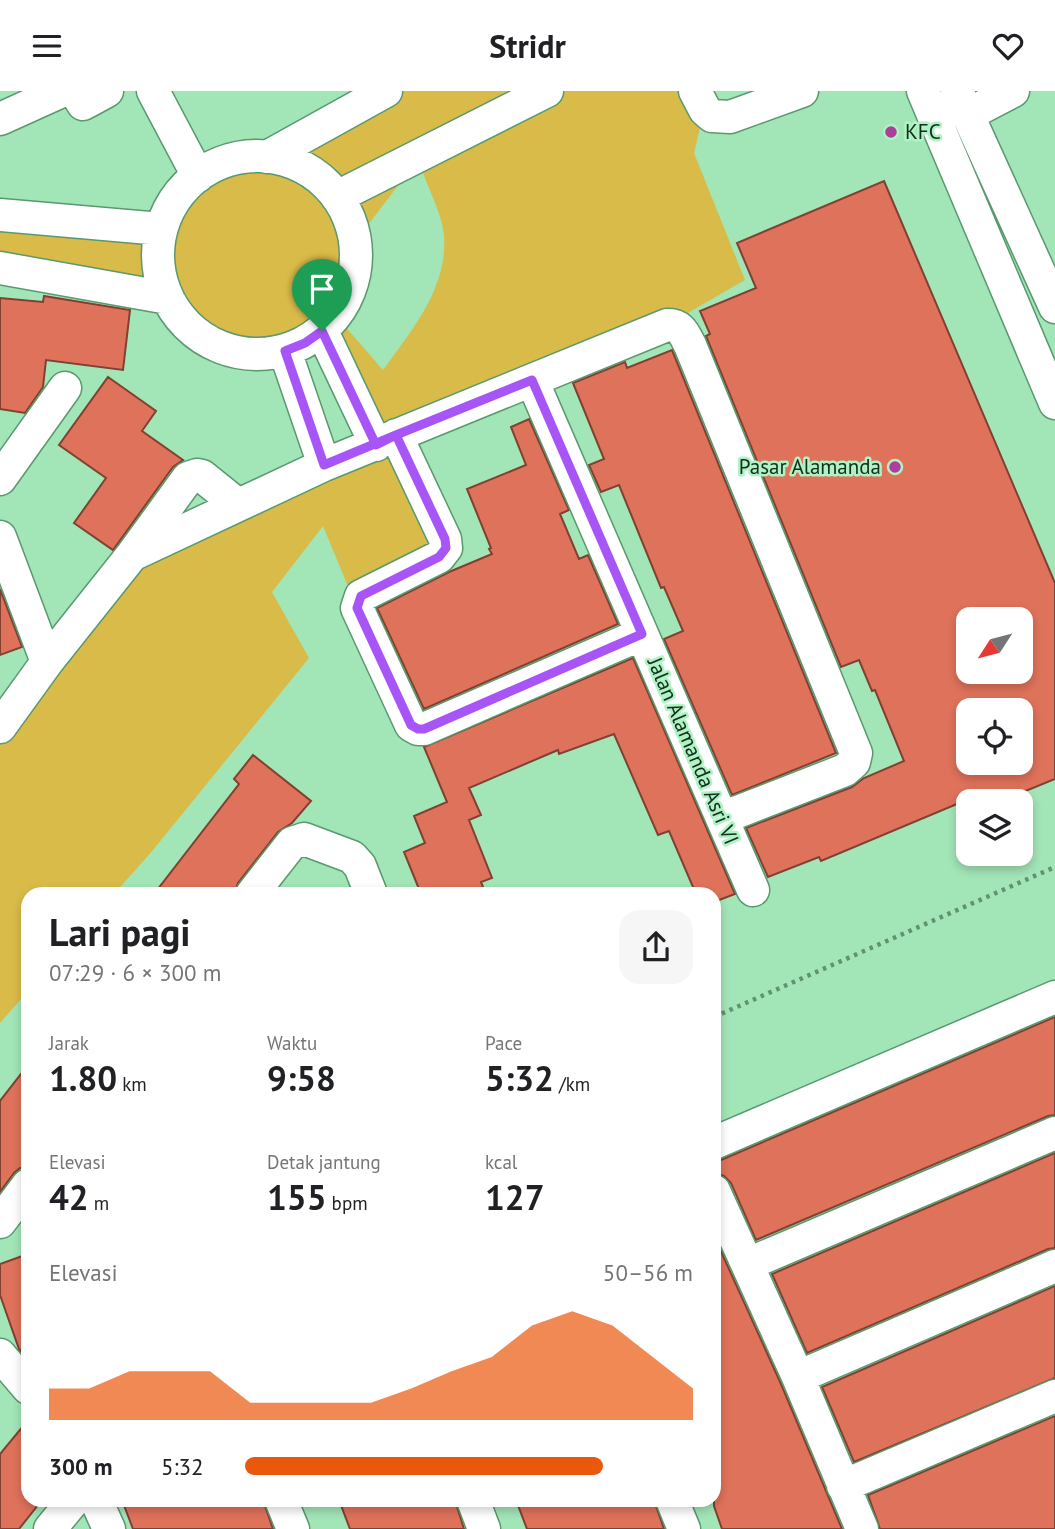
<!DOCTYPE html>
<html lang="id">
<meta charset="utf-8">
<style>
:root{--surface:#fff;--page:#f6f6f6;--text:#202124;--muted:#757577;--accent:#ea580c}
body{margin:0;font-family:"PT Sans",sans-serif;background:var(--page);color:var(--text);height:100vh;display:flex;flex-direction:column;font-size:26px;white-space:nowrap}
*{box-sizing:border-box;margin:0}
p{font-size:23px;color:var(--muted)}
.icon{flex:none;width:38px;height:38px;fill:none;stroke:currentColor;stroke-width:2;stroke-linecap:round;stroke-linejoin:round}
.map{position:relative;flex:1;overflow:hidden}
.panel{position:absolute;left:21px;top:796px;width:700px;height:620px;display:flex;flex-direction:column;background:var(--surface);border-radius:21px;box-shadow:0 4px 10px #0003}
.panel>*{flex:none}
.needle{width:46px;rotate:234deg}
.controls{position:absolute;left:956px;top:516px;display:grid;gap:14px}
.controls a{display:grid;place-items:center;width:77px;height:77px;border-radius:14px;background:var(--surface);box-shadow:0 4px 10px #0003;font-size:35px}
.pin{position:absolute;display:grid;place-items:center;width:60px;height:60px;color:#fff;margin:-72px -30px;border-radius:50% 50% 50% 0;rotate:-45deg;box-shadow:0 0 7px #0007}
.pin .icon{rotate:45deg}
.round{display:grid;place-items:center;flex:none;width:74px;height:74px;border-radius:21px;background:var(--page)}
.head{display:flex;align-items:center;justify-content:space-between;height:119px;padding:0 28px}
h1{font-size:38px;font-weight:700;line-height:52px}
.metrics{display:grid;grid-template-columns:repeat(3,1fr);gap:10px;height:119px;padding:7px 28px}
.metrics div{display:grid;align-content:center}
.metrics b{font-size:35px;font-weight:700}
.metrics small{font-size:19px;font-weight:400}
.metrics p{font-size:19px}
.chart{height:196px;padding:14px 28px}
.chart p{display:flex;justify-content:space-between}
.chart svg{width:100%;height:126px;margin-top:7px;fill:var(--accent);opacity:.7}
ul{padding:0 28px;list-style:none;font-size:23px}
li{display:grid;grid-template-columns:112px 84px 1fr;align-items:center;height:52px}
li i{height:18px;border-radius:9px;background:var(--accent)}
header{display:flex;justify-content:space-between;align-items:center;height:91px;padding:0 28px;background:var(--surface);font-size:32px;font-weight:700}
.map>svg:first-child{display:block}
</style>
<header><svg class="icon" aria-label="menu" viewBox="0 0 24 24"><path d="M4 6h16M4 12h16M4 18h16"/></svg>Stridr<svg class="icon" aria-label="heart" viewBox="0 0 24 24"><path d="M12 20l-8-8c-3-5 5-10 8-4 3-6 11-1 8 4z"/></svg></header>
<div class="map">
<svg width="1055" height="1438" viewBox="0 0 1055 1438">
<rect width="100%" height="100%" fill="#a2e5b7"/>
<path fill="#d9bb49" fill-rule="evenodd" d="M386 0H694L704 20 694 62 745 189 667 234 396 344 445 448 357 517 323 435 272 501 309 567 153 759 114 803H28V900L0 932V636L132 464 375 352 322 240C281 268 229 273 190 237 184 231 178 223 173 216L0 176V126L161 138C178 95 210 69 257 65ZM563 4 423 82C430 101 442 124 444 144 448 197 412 239 383 279L336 225 347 206 354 186 355 151 400 92Z"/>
<path fill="#df725a" stroke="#814032" stroke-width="2" fill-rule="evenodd" d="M884 90 1055 492V688L1001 710H964L821 770 819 766 768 786 746 737 852 696 864 687 904 670 875 599 872 600 859 569 841 576 706 245 710 243 700 220 756 197 737 152ZM968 528H1020V581H968ZM968 620H1020V672H968Z
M44 205 130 219 123 279 46 269 43 296 25 322 0 318V207L43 211Z
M672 259 836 662 732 704 664 548 683 540 664 496 661 497 619 394 601 401 589 374 604 368 573 292 625 271 627 277Z
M108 286 156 320 142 340 183 369 173 376 113 459 74 432 106 387 59 354Z
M529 328 569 419 560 423 579 468 588 464 618 533 424 618 377 517 449 481 492 463 489 458 491 457 467 398 526 374 511 336Z
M0 498 22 556 0 564Z
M633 567 735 803 714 811V803H696L669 740 658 744 614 643 559 663 558 659 469 697 481 724 469 729 492 787 481 791 486 803H421L404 761 425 752 414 725 447 711 424 656Z
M253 664 311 710 292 732 278 741 238 792 234 803H154L239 693 234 688Z
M1055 926V1024L1048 1025 756 1149 731 1092 724 1085 714 1082V1070L721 1069Z
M28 974V1076L20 1077 14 1082 0 1101V1010Z
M1055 1062V1157L1048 1158 807 1262 772 1183Z
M714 1145 781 1293 842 1438H722L714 1415Z
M28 1163V1269L19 1258 0 1204V1173Z
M1055 1195V1287L854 1371 822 1296Z
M1055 1325V1438H880L868 1404Z
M28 1329V1409H42L19 1438H0V1363Z
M122 1409H263L273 1438H133Z
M339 1409H455L464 1438H350Z
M516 1409H654L664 1438H527Z"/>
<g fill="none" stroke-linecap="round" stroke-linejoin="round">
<g stroke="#58996e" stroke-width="35">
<path id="minor" d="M75 0 83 13 107 0
M153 0 198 85
M695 0 705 19 712 25 730 26 802 0
M923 0 1055 312
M957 0 1055 216
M967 24 1013 0
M0 28 62 0
M158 164a99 99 0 1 1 198 0a99 99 0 1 1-198 0Z
M267 66 386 0
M337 106 547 0
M0 124 161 138
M0 177 168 207
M322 240 376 354
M285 260 324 374
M532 289 753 799
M396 344 445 448 446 457 439 466 361 505 357 517 411 634 418 638H424L642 543
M0 388 65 297
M0 446 47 571 0 636
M132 464 324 374 667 234C681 233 684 243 690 254L856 662 854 671 845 679 722 727
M47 571 132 464 188 387 197 384 202 385 238 414
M252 803 292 752 304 748 352 766 360 775 371 803
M714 1052 1055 906
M714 1100 798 1286 862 1438
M0 1131 28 1094
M748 1173 1055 1042
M0 1264 28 1297
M798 1286 1055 1175
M843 1395 1055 1305
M96 1409 109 1438
M281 1409 293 1438
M473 1409 484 1438
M672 1409 684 1438
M50 1438 74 1409"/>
</g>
<path stroke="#619271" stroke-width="4.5" stroke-dasharray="3.5 5" stroke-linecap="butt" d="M714 926 1055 776"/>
<use href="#minor" stroke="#fff" stroke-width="32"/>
</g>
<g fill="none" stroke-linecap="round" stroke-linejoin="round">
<g stroke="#fff" stroke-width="14">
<path id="route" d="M322 240 376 354 396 344 445 448 446 457 439 466 361 505 357 517 411 634 418 638H424L642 543 532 289 396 344 324 374 285 260 305 252 322 240"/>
</g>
<use href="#route" stroke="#a855f7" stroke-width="9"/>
</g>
<g fill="#ac3e9c" stroke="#aff2c4" stroke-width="2.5">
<circle cx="891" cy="41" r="7"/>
<circle cx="895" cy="376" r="7"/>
</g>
<g text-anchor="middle" stroke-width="5" stroke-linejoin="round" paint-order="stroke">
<g font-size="21" fill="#132e1d" stroke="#aff2c4" text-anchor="start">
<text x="905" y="48">KFC</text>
<text x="881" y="383" text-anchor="end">Pasar Alamanda</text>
</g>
<g font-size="21" fill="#132e1d" stroke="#aff2c4">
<text transform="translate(693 660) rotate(67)" y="7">Jalan Alamanda Asri VI</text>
</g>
</g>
</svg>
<div class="controls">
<a><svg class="needle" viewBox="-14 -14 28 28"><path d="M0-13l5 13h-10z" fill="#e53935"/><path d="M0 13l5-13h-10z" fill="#757577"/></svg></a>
<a><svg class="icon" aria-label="locate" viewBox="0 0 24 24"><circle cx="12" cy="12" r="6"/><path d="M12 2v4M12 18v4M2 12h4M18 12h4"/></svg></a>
<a><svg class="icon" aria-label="layers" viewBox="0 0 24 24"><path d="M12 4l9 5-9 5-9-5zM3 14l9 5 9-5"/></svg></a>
</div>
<div class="pin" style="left:322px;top:240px;background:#1e9e55"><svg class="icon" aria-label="arrive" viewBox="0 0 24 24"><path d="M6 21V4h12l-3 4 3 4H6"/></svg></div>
<section class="panel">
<div class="head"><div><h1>Lari pagi</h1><p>07:29 · 6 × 300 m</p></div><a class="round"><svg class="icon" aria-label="share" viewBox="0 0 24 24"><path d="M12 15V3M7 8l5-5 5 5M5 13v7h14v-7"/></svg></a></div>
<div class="metrics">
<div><p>Jarak</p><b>1.80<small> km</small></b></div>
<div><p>Waktu</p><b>9:58</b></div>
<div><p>Pace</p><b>5:32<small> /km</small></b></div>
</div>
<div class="metrics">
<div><p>Elevasi</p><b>42<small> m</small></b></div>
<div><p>Detak jantung</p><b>155<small> bpm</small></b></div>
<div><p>kcal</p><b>127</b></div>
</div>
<div class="chart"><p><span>Elevasi</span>50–56 m</p>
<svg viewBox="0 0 160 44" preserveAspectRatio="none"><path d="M0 44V33L10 33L20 27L30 27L40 27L50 38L60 38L70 38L80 38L90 33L100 27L110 22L120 11L130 6L140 11L150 22L160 33V44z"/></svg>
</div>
<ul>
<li><b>300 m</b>5:32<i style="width:80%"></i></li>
</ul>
</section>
</div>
